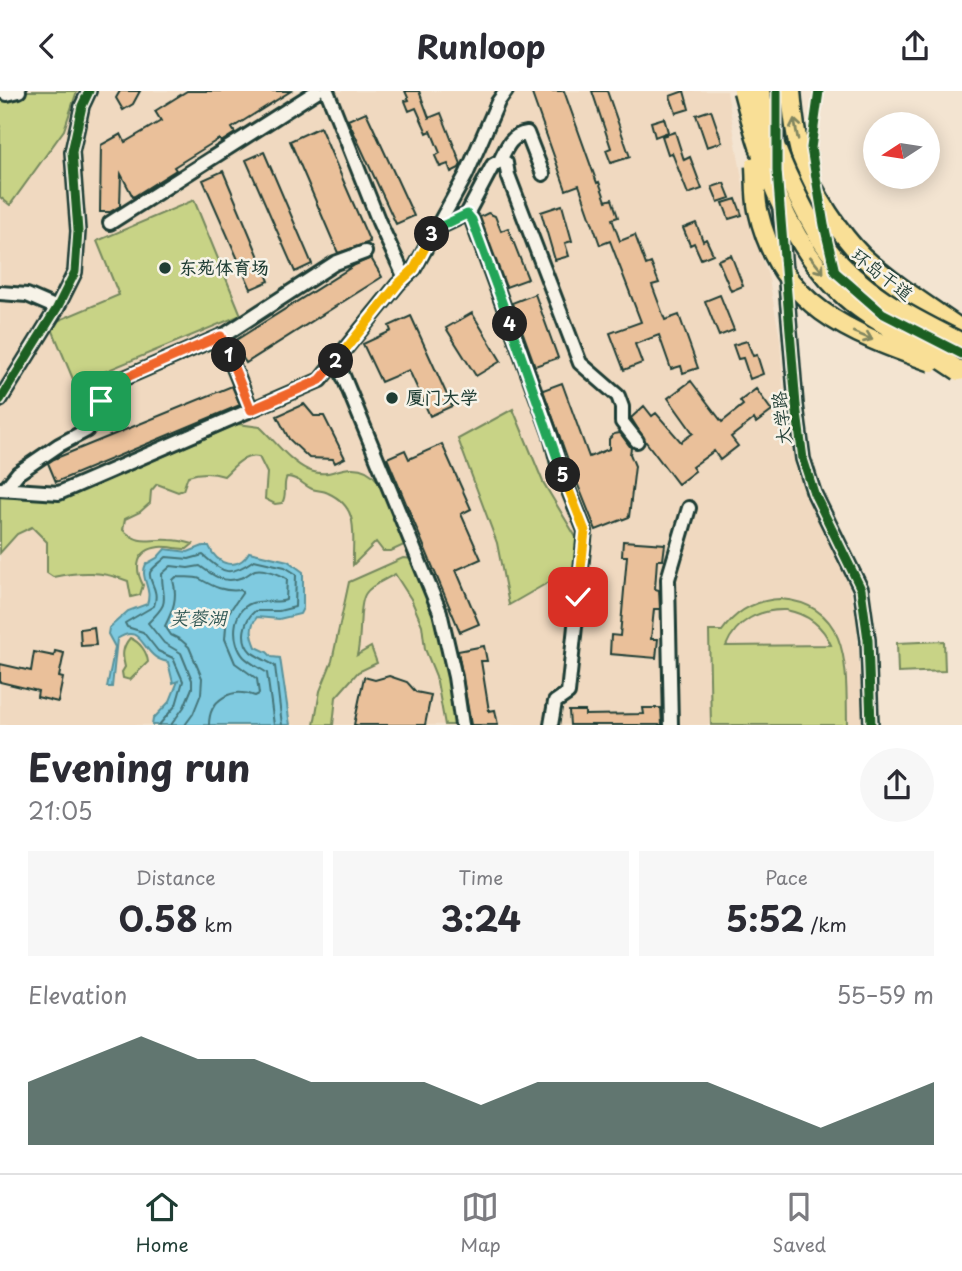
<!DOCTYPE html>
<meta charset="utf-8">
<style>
:root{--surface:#fff;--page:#f7f7f7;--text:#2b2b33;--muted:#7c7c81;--line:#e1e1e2;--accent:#1f3d34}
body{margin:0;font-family:"Playpen Sans","LXGW WenKai TC",sans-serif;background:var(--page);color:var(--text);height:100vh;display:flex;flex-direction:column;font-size:26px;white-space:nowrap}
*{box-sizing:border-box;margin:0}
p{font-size:23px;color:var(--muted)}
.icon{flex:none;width:38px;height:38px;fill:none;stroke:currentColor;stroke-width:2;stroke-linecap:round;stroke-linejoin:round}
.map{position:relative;height:634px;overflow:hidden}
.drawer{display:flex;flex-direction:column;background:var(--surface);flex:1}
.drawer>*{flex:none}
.needle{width:46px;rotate:258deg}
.fabs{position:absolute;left:863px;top:21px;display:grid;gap:14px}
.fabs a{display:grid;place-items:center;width:77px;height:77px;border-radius:50%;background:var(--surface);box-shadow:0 4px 18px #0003;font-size:35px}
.pin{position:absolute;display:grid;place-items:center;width:60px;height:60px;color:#fff;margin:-30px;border-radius:14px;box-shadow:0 4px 10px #0006}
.km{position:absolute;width:35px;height:35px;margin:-18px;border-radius:50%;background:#222;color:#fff;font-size:19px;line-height:35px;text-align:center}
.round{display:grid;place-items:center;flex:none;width:74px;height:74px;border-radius:37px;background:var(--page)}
.overview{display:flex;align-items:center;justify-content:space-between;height:119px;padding:0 28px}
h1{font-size:38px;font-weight:700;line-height:52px}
.figures{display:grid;grid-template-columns:repeat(3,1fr);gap:10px;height:119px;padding:7px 28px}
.figures div{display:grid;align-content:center;border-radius:0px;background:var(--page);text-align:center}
.figures b{font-size:35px;font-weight:700}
.figures small{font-size:19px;font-weight:400}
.figures p{font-size:19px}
.chart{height:196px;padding:14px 28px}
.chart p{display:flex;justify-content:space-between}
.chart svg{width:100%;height:126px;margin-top:7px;fill:var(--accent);opacity:.7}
header{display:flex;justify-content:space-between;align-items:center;height:91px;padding:0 28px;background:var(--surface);font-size:32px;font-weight:700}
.dock{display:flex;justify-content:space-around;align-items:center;height:98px;border-top:2px solid var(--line);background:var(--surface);font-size:19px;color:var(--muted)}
.dock a{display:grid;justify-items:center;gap:4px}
.dock .selected{color:var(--accent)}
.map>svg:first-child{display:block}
</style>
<header><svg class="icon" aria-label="back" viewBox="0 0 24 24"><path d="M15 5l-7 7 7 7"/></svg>Runloop<svg class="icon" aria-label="share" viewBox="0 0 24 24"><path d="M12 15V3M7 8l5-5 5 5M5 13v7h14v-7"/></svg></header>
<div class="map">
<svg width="962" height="634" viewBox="0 0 962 634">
<rect width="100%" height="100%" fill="#f3e4d1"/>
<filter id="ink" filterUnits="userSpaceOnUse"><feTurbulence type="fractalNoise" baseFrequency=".0143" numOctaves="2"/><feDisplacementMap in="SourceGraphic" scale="14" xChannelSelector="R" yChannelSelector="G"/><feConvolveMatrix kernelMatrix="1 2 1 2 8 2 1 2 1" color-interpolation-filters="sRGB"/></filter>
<g filter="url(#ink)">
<path fill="#f0d9c0" d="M77 0H727L748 123 769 188 780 248 785 325 797 381 846 484 857 530 862 634H0V106L11 113 64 39Z"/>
<path fill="#c8d386" stroke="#74885d" stroke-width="2" fill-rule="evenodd" d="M0 0H77L64 39 10 114 0 106Z
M194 109 241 224 75 293 50 233 119 204 97 150Z
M513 318 543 391 589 468 509 514 497 452 458 348Z
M238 333 260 336C275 350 289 370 308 379 329 387 333 378 350 377 378 375 385 403 393 424 397 434 401 444 404 454L391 460H383L376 451 353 474C352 444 361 417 328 402 323 399 317 400 312 398 303 394 298 386 287 386 282 394 288 403 282 412L275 413 265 408 267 382 259 366C243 363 235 375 224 385 212 381 200 381 188 385L183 399 178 401 157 393 151 400 150 412 140 421 125 428 123 439C142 456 148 447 170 449 178 449 186 451 193 453L187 458C178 458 167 455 159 456 136 459 134 477 143 494L140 504 131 506 128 490C102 480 81 480 53 486L47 482V451L32 436 17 443 0 462V406L66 407Z
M403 467 415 468C433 522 450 577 456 634H445L436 585 425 558 422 534 411 508 395 483C387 488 371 494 366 502 358 513 362 548 357 564L371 556 377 572 358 581 336 606 333 634H314L320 600 332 570 349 491Z
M780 508C852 513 846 581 847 634H711L709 540H722C736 520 756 509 780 508ZM786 519C807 523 823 535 831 554L726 555C736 530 759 518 786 519Z
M130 547C140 551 147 561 148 571L130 589 123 587 122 581 125 576C122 565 122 556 130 547Z
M944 550 945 580 898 582 897 552Z"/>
<path fill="#7fcae0" stroke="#59929b" stroke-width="2" d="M203 455H209C216 474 238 481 249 461L288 470 303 481V517L300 523 279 528 257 526C249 536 251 544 256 556L267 561 272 566 280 567 290 634H152L153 628 170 610 178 590 173 592 168 571C163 570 157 568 153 564 140 552 138 534 117 548L112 596H107L115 556 108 543 109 537 128 520 147 513C153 497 139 487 146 473L157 467 165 458 188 461Z"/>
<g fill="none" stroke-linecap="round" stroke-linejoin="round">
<path stroke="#457579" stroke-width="2" d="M159 634 176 614 183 590 173 567 158 560 143 541 127 536 125 532 154 515C160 498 148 491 150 482 151 477 163 470 166 466L189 468 203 464C224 482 228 487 254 469L285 476 296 483 295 516 279 520H255C244 529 239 549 251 561 253 563 272 573 275 575L282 634
M171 634 184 616 192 597V589L181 562 164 552 148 532C172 509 162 511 162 483L171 475 188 477 200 475C212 484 224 493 240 487 246 486 250 481 255 479 264 477 280 483 287 488L286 509C275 513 263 508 252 512 231 519 231 552 244 566 250 572 260 577 267 582L274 634
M185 634 193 623 201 603 202 587 189 556 181 549 171 544 165 535C173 519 178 507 173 489L176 486C184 487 194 485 200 488 214 496 224 501 241 499L243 501 227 524 225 548 235 572 257 588 259 603 255 605C232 596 209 608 209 634"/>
</g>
<path fill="#eac09a" stroke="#1f3d34" stroke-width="2" d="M120 0H140L133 13 123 19 116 7Z
M187 0H291L232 37 235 42 221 51 219 48 174 76 176 79 133 106 121 83 120 115 110 121H100L101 54 121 43 125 51 161 30 155 20Z
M405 0H419L429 27 441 22 461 73 459 77 451 81 448 73 440 76 435 65 440 62 431 40 427 42 416 17 409 20 405 10 409 9Z
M531 0H564L597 92 599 91 606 110 612 108 618 126 612 128 620 150 635 144 646 174 651 172 659 192 652 194 665 229 679 224 698 277 683 282 681 275 671 278 659 244 635 253 642 272 624 279 610 242 641 231 610 150 600 154 579 94 566 99Z
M592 0H607L630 66 611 72 606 59 611 57Z
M684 0 689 18 676 22 670 5Z
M711 19 722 51 707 56 696 24Z
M366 21 414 125 396 133 348 29Z
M664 27 668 41 655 46 651 31Z
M320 36 370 151 338 162 290 50Z
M675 41 684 69 690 66 702 98 688 103 672 62 668 63 662 45Z
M264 61 312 173 295 181 246 69Z
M223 80 269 190 251 198 203 89Z
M724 92 730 107 718 111 712 96Z
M736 108 742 124 729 128 723 112Z
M562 114 572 150 565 152 569 165 555 169 541 121Z
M488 122 495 125 501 140 508 137 528 188 506 196 480 126Z
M696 132 703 150 706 148 713 163 701 168 694 152 690 154 683 137Z
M731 164 743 195 731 200 718 169Z
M371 167 382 186 246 272 233 251 355 174Z
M535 203 558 267 535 275 512 212Z
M720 204 734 239 719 245 705 210Z
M472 222 501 270 476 285 446 237Z
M411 225 452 315 430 325 409 279 381 291 363 253 391 240 389 235Z
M747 250 753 265 757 264 763 283 750 288 743 267 738 268 733 254Z
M691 290 722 331 743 314 740 310 756 298 772 320 756 332 754 328 731 346 738 355 720 369 714 360 692 376 695 380 678 393 646 351 631 327 644 315 652 325 656 322 681 351 693 342 668 307Z
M562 292 589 366 609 358V348L614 343 620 342 631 357 630 363 635 375 629 426 596 439 568 369 543 299Z
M232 295 240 314 56 391 48 372 54 368Z
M304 313 314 325H324L345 367 335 372 333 368 309 367 289 348 277 325Z
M442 353 471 418 461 423 481 468 456 479 479 533 460 541 387 367 405 359 409 368Z
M623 450 665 453 663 469H657L655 498 659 499 660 518H654L651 548H658L656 567 610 563 611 544 620 545 627 465H622Z
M94 536 96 554 81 555 80 538Z
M484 555 487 570H481L489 620 495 619 498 634H471L458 560Z
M55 560 64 562 59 586 63 587 58 611 37 606 38 600 0 591V573L31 580 34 561 54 565Z
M389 585 407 591 416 601 431 604 425 634H354L364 586 375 589Z
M643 617H661L662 634H570L569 620H585V624L644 623Z"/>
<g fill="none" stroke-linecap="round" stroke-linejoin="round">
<g stroke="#1f3d34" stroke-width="18">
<path id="minor" d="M0 0 7 3 19 0
M327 0 379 131 405 187
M777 0V49
M500 70C506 57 511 44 527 42L543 83
M780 119 796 314 803 368 814 402 861 498 868 549 871 634
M467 123 493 74 500 70 506 72 508 84 580 272 618 305 622 316V331L637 350
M110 132 317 0
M436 135 444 134 467 123 472 129 551 345 558 373 585 440 568 602 555 611 551 634
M0 202 27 204 57 217
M221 245 251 319
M337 270 440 521 455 586 462 634
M0 309 57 217 75 181 78 140 72 61 82 15 89 0
M0 398 59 402 320 289 398 193 414 178 466 84 498 11 506 0
M5 398 18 382 59 354 87 339 106 299 113 292 226 243 335 172 365 161
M671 634 668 488 689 417"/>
</g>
<g stroke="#1f3d34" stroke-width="23">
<path id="highway" d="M791 0C793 24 796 52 804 75 813 103 841 144 862 165 892 193 929 216 962 239"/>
</g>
<use href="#minor" stroke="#f7f3e8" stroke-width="12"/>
<use href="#highway" stroke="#f9df96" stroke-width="18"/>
<g stroke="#1f3d34" stroke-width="23" stroke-linecap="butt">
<path id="highway-bridge" d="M743 0C762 72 785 146 839 200 858 219 882 232 905 245 923 256 941 268 959 280
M760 0C766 34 778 65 793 96 802 115 812 135 824 153 856 200 912 227 962 252
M755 75C756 89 755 105 758 119 779 215 849 242 932 271"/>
</g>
<use href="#highway-bridge" stroke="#f9df96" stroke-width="18"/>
<g stroke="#f7f3e8" stroke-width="13">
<path id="cycleway" d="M777 0V80L796 314 803 368 814 402 861 498 868 549 871 634
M819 0 811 57 824 134 835 181 882 222 962 263
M0 309 57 217 75 181 78 140 72 61 82 15 89 0"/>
</g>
<use href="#cycleway" stroke="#1b5e20" stroke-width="9"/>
</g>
<defs><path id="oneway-shaft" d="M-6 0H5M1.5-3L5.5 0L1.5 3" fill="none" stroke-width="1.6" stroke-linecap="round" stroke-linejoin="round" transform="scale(1.75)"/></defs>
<g stroke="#818660">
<use href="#oneway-shaft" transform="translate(796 38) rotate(-101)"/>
<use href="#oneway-shaft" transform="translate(817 174) rotate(51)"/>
<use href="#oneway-shaft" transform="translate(863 245) rotate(22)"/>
</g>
</g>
<g fill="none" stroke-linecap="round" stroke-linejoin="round" filter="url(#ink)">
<g stroke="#fff" stroke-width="14">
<path id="split-1" d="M101 310 106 299 113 292 221 245 229 264"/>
</g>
<g stroke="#fff" stroke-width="14">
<path id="split-2" d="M229 264 251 319 320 289 336 270"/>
</g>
<g stroke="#fff" stroke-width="14">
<path id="split-3" d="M336 270 398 193 414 178 432 143"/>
</g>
<g stroke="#fff" stroke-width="14">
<path id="split-4" d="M432 143 436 135 444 134 467 123 472 129 510 233"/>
</g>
<g stroke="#fff" stroke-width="14">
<path id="split-5" d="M510 233 563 384"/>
</g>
<g stroke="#fff" stroke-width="14">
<path id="split-6" d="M563 384 585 440 578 506"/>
</g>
<use href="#split-1" stroke="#f0652b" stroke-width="9"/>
<use href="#split-2" stroke="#f0652b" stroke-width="9"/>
<use href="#split-3" stroke="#f5b400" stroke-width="9"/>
<use href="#split-4" stroke="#22a559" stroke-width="9"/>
<use href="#split-5" stroke="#22a559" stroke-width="9"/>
<use href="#split-6" stroke="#f5b400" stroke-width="9"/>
</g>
<g fill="#1f3d34" stroke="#f7f3e8" stroke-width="2.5">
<circle cx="165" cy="177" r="7"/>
<circle cx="392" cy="307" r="7"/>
</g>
<g text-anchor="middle" stroke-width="5" stroke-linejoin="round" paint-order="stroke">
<g font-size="18" font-weight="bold" fill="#1f3d34" stroke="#f7f3e8" text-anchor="start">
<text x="179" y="183">东苑体育场</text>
<text x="406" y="313">厦门大学</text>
</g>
<g font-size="18" fill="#1f3d34" stroke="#f7f3e8">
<text transform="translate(882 184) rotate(38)" y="6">环岛干道</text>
<text transform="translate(782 327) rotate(-96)" y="6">大学路</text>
</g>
<g font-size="19" font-style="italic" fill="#325956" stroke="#f7f3e8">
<text x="198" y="534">芙蓉湖</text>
</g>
</g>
</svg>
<div class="fabs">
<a><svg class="needle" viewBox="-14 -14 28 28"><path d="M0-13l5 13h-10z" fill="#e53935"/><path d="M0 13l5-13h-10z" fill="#7c7c81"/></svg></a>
</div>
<div class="pin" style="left:101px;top:310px;background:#1e9e55"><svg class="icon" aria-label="arrive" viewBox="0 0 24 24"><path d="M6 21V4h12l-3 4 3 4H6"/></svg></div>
<div class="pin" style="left:578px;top:506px;background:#d93025"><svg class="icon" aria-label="check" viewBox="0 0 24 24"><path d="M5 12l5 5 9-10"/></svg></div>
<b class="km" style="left:229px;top:264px">1</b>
<b class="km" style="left:336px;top:270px">2</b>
<b class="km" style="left:432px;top:143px">3</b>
<b class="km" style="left:510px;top:233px">4</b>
<b class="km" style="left:563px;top:384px">5</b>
</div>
<section class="drawer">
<div class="overview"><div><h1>Evening run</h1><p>21:05</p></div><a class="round"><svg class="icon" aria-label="share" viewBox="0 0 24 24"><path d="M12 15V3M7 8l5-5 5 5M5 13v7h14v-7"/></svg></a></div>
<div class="figures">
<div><p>Distance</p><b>0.58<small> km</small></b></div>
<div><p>Time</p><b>3:24</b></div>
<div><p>Pace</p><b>5:52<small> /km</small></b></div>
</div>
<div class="chart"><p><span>Elevation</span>55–59 m</p>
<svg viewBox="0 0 160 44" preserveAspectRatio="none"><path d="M0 44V22L10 14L20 6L30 14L40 14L50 22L60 22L70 22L80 30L90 22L100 22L110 22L120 22L130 30L140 38L150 30L160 22V44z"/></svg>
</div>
</section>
<nav class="dock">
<a class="selected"><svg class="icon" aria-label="home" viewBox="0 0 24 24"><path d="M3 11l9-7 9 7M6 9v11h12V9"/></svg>Home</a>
<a><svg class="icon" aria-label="map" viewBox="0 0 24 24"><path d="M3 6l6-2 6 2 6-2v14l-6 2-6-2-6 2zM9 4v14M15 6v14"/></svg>Map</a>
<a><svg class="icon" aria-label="saved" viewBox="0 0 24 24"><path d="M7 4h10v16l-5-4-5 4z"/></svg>Saved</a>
</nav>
